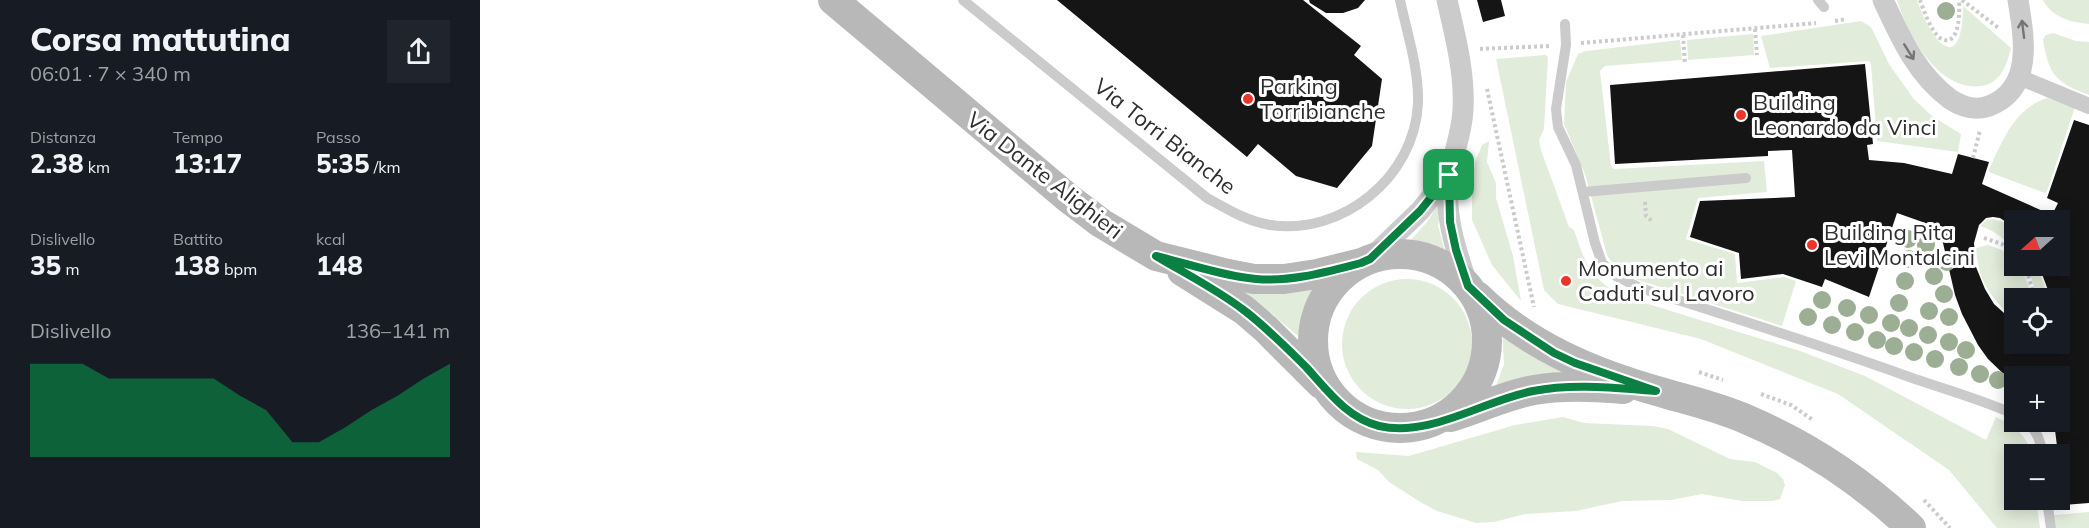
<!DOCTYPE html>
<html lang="it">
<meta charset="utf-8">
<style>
:root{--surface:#171b24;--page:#20242c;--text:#f1f3f6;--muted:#9ea1a6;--accent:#0b8043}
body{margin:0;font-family:Mulish,sans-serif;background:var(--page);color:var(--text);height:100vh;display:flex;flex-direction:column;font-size:22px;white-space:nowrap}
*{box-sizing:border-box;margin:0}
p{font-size:20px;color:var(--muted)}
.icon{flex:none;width:33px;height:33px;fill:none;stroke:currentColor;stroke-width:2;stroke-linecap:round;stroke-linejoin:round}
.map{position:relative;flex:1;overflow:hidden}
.sheet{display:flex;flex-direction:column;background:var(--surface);width:480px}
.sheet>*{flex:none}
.needle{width:39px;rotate:249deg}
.controls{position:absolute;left:1524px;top:210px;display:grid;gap:12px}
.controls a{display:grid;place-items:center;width:66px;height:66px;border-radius:0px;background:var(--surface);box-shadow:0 3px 15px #0003;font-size:30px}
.pin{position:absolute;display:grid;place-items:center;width:51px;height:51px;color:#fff;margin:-26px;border-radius:12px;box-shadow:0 3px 9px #0006}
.round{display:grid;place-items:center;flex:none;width:63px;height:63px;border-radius:0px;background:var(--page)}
.headline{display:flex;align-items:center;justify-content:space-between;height:102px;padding:0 30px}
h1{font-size:33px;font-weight:800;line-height:45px}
.figures{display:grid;grid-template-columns:repeat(3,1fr);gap:9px;height:102px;padding:6px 30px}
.figures div{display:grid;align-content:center}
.figures b{font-size:26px;font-weight:800}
.figures small{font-size:16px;font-weight:400}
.figures p{font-size:16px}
.chart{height:168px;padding:12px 30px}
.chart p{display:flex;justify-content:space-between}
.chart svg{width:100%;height:108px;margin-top:6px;fill:var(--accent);opacity:.7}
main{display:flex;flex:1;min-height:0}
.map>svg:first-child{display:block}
</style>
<main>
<section class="sheet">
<div class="headline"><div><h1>Corsa mattutina</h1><p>06:01 · 7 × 340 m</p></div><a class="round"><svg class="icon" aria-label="share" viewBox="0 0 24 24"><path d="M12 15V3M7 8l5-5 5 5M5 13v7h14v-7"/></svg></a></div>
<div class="figures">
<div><p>Distanza</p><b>2.38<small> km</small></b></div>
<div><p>Tempo</p><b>13:17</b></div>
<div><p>Passo</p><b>5:35<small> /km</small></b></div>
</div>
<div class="figures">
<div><p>Dislivello</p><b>35<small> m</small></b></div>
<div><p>Battito</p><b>138<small> bpm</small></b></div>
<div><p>kcal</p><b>148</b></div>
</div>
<div class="chart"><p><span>Dislivello</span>136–141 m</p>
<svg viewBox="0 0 160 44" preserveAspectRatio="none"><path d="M0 44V6L10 6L20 6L30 12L40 12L50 12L60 12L70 12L80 19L90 25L100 38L110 38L120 32L130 25L140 19L150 12L160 6V44z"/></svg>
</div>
</section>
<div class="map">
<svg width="1609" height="528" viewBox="0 0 1609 528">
<rect width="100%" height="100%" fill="#fff"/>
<path fill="#e2ecdb" d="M1417 0H1437C1451 42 1482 78 1483 6L1531 48C1527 64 1521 83 1502 86 1458 92 1428 35 1417 0Z
M1563 0H1609V24C1591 22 1572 18 1563 0Z
M1381 21 1391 27 1409 64 1433 98 1452 116 1481 134 1478 152 1397 141 1391 64 1389 61 1290 68 1281 36Z
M1573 33 1596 41 1609 42V95C1576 83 1568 74 1563 39L1566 35Z
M1273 34 1274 55 1208 60 1207 40Z
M1200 40 1202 60 1125 66 1120 71 1131 166 1134 169 1284 161 1287 192 1218 198 1206 239 1255 254 1257 283 1304 277 1316 281 1302 326 1155 279C1142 274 1135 268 1127 255L1105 174 1084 124 1086 82 1098 54 1106 51Z
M1065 55 1068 57 1064 129 1059 140 1061 150 1089 227 1094 230C1106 265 1108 274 1139 295L1320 351 1385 376 1506 440 1516 417C1534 426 1546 434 1552 454H1534V500H1556L1560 528H1517L1469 470 1358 394 1221 339 1078 304 1064 290 1016 59Z
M1568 98 1595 107 1567 191 1565 193 1509 172V170C1522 141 1535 107 1568 98Z
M1009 141 1007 162 1016 183V198L1033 256 1041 301 1012 265 992 220V195L995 162 1002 145Z
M962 198 958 226 965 251 947 244 931 240 947 222Z
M1513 219 1526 223 1534 230V251C1525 239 1516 231 1500 226L1506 220Z
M1508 245 1522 250 1534 261V266H1539L1546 279 1553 298H1534V319C1511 298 1498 281 1496 248Z
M1544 266H1557L1569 298H1558L1550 274Z
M862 344a65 65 0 1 1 130 0a65 65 0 1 1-130 0Z
M833 289 822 312 818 336 792 314 759 290Z
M1022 329 1097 374 1014 392 1024 364Z
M1083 417 1104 423 1173 426 1188 429 1250 459 1275 462 1297 473 1303 479 1305 485 1300 499 1293 501H1262L1222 494 1191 500 1142 501 1096 511 1045 514 1014 522 996 523 957 511 942 503 909 482 898 470 877 459 876 452 929 456 1035 425Z
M1609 512V528H1576L1574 515Z"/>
<path fill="#151515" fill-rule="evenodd" d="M577 0H823L881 46 874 55 902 79 892 146 857 188 816 176 778 144 767 157Z
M829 0H885L878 8 863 13H846L830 3Z
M997 0H1021L1025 16 1003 22Z
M1385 64 1393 144 1387 145 1389 160 1424 163 1472 174 1478 154 1509 162 1502 184 1572 215 1578 203 1567 198 1594 120 1609 125V503L1583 505 1580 454H1578L1574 422 1583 421 1585 412 1580 410V376H1534V384L1508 359 1498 345 1482 314 1475 295 1463 243 1458 232 1451 225 1417 213 1389 297 1345 279 1342 287 1303 274 1261 279 1259 253 1210 237 1220 201 1315 197 1312 150 1288 151V156L1135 164 1130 85ZM1513 217 1520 218 1534 227V220H1580V266H1559L1571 298H1580V344H1534V322L1514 304 1505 289 1496 267 1494 243 1499 225 1506 218Z"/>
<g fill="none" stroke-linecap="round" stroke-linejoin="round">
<path stroke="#cbcbcb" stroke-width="4" stroke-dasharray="3 3" stroke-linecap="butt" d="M1440 0C1443 9 1452 33 1460 38 1480 50 1480 10 1479 0
M1482 0 1520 29
M1355 21 1366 19
M1275 29 1277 55
M1203 35 1205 64
M1101 43 1336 23
M1000 49 1070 46
M1007 89 1054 307
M1493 158 1500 130
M1165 202 1166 216 1172 221
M1504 238 1522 244 1534 256
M1541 266 1548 275 1555 298
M1219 372 1243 380
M1281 394 1311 405 1333 420
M1444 500 1470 528"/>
<path stroke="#cbcbcb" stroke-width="10" d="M483 0 727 198C747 209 766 221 790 225 862 236 935 177 938 103 939 69 927 33 920 0
M1338 0 1344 7
M1085 24 1086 45 1076 109 1078 127 1096 165 1115 243 1122 263 1136 276 1160 288C1252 317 1344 346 1435 379 1468 390 1502 400 1534 414
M1103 192 1266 178
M1546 422C1557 430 1561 441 1562 454
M1567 500 1571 528"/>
<path stroke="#cbcbcb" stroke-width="16" d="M1539 77 1609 106"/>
<path stroke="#cbcbcb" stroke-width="21" d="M967 0C975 36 985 72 983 110 982 132 974 151 970 173 962 210 976 251 988 286
M1403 0C1420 36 1436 74 1470 99 1482 107 1495 111 1509 106 1554 89 1544 37 1538 0
M890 259 940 211 969 175"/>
<path stroke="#b8b8b8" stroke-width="30" d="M353 0 588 198 621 223 676 256 748 274 774 279H804L837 274 881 263
M833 341a87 87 0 1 1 174 0a87 87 0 1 1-174 0Z
M702 271 764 310 786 329 841 384
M997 296C1047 345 1110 372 1177 391 1207 400 1239 407 1268 420 1329 446 1383 482 1431 528
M970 417C998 409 1025 395 1054 390 1084 385 1113 387 1143 389"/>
</g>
<g fill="#9cae93">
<circle cx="1466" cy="11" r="9"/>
<circle cx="1428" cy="239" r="9"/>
<circle cx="1446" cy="245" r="9"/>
<circle cx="1429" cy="259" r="9"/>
<circle cx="1467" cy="262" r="9"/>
<circle cx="1454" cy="276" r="9"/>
<circle cx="1425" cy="281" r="9"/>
<circle cx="1464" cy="294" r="9"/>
<circle cx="1342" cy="300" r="9"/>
<circle cx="1419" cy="303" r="9"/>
<circle cx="1367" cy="308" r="9"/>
<circle cx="1449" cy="311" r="9"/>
<circle cx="1389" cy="315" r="9"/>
<circle cx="1328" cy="317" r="9"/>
<circle cx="1469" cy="317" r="9"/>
<circle cx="1411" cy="323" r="9"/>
<circle cx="1352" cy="325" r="9"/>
<circle cx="1429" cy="328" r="9"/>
<circle cx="1375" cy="332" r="9"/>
<circle cx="1448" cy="335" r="9"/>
<circle cx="1397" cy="340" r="9"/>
<circle cx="1469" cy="342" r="9"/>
<circle cx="1414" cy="346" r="9"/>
<circle cx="1486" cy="350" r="9"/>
<circle cx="1434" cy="352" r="9"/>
<circle cx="1455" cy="359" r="9"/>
<circle cx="1479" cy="367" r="9"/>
<circle cx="1500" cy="374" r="9"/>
<circle cx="1518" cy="380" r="9"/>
</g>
<defs><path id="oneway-shaft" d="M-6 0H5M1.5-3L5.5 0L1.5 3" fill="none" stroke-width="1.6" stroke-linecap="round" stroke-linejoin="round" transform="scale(1.5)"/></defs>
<g stroke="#757575">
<use href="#oneway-shaft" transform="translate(1543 29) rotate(-97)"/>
<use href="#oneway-shaft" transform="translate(1429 52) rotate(58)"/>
</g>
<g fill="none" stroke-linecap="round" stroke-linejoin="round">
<g stroke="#fff" stroke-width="12">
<path id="route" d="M969 175 970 222 976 250 988 286 1024 320 1074 353 1095 363 1176 391C1135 388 1093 383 1053 391 1004 400 950 438 899 426 867 418 847 390 826 367 807 348 787 328 765 311 738 290 706 274 676 256 709 264 743 276 776 279 812 282 846 272 881 263L890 259 940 211Z"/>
</g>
<use href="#route" stroke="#0b8043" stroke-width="8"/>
</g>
<g fill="#eb352b" stroke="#fff" stroke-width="2">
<circle cx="768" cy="99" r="6"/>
<circle cx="1261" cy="115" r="6"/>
<circle cx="1332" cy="245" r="6"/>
<circle cx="1086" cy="281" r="6"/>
</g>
<g text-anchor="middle" stroke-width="6" stroke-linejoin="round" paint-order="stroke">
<g font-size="22" fill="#2e2e2e" stroke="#fff" text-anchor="start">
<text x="780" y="94">Parking<tspan x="780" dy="25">Torribianche</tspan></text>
<text x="1273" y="110">Building<tspan x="1273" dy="25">Leonardo da Vinci</tspan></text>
<text x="1344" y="240">Building Rita<tspan x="1344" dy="25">Levi Montalcini</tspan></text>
<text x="1098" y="276">Monumento ai<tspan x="1098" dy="25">Caduti sul Lavoro</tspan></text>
</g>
<g font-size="22" fill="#2e2e2e" stroke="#fff">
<text transform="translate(685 136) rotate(38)" y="8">Via Torri Bianche</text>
<text transform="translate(565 175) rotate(38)" y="8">Via Dante Alighieri</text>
</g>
</g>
</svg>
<div class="controls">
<a><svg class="needle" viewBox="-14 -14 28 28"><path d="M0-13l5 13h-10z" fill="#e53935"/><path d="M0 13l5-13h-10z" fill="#9ea1a6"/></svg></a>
<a><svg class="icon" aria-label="locate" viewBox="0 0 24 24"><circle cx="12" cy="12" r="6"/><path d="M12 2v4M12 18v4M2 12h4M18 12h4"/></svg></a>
<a>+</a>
<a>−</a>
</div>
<div class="pin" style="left:969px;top:175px;background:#1e9e55"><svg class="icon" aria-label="arrive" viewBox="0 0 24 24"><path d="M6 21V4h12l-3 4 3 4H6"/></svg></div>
</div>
</main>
